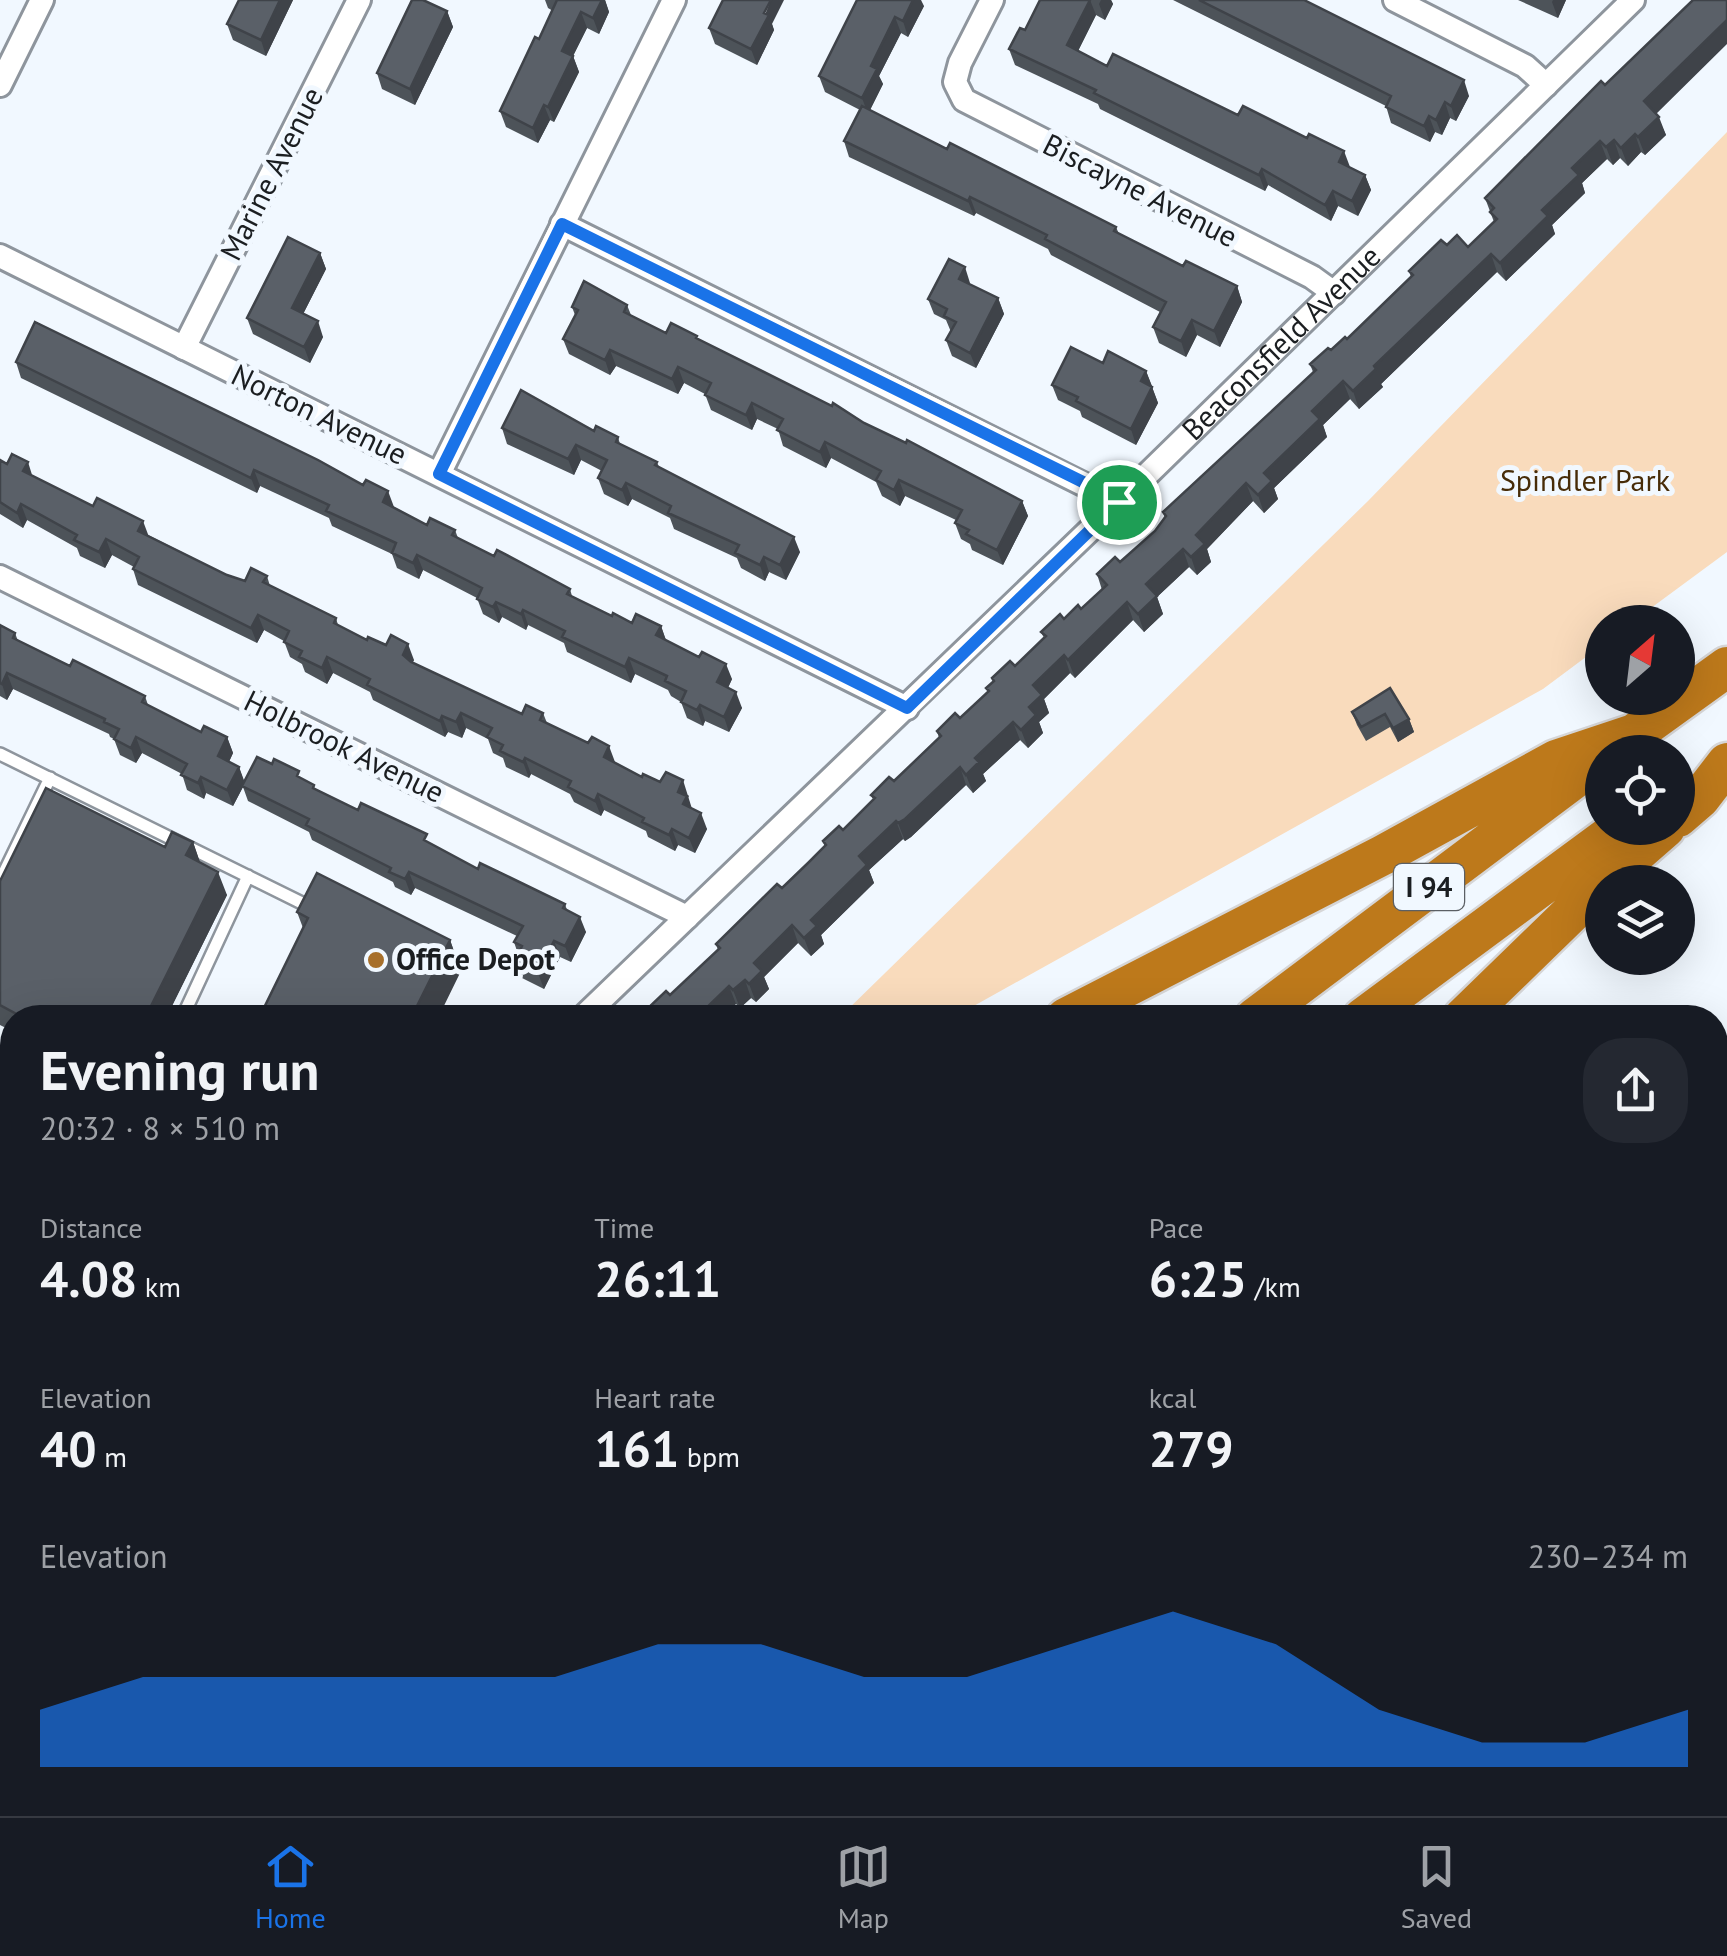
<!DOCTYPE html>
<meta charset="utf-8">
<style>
:root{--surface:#171b24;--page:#242831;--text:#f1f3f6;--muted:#9ea1a6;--line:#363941;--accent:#1a73e8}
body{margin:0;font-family:"PT Sans",sans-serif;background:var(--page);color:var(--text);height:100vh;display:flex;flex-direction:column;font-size:38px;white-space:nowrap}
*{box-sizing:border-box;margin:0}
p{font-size:32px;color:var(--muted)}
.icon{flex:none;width:55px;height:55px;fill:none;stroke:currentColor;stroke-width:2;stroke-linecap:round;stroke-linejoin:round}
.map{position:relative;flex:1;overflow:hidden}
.drawer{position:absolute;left:0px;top:1005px;width:1728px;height:812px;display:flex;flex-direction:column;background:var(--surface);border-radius:40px 40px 0 0;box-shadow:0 10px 40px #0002}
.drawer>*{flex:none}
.needle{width:65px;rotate:28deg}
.tools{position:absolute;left:1585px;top:605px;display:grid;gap:20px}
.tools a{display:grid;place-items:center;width:110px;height:110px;border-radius:50%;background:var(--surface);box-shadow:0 10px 40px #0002;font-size:50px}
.pin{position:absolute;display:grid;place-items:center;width:85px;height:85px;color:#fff;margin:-42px;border:5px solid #fff;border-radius:50%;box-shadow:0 2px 10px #0007}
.round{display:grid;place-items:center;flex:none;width:105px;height:105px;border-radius:40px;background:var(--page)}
.overview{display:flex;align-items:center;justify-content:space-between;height:170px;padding:0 40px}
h1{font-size:55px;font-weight:800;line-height:75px}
.metrics{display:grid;grid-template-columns:repeat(3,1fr);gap:15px;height:170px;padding:10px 40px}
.metrics div{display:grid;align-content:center}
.metrics b{font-size:50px;font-weight:800}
.metrics small{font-size:28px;font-weight:400}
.metrics p{font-size:28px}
.chart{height:280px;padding:20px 40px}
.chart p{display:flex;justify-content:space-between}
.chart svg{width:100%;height:180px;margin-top:10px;fill:var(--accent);opacity:.7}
.tabs{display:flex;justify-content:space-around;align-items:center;height:140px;border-top:2px solid var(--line);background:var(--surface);font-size:28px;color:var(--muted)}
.tabs a{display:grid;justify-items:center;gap:5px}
.tabs .selected{color:var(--accent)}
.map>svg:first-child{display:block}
</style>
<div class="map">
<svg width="1727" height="1816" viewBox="0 0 1727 1816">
<rect width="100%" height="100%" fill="#f1f8ff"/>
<path fill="#f9dbbc" d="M1727 132V552L1632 622H1602V645L1543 689 954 1017 839 1018 1368 501Z"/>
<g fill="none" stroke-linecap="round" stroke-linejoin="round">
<g stroke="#8e959d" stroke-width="16">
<path id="lane" d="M0 754 314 909
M0 881 50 778
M182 1018 248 876
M0 1058 12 1064
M0 1132 12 1138
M1715 1179 1727 1192
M1715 1361 1727 1374
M1715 1634 1727 1643
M1005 1816 1016 1805
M1416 1816 1426 1805"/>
</g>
<g stroke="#8e959d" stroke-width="28">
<g id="street">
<path d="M992 0 960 63 955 82 964 100 1312 277 1334 293"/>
<path d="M1395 0 1525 66 1546 85"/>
<path d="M0 85 42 0"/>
<path d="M562 224 1119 502"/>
<path d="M0 256 907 708"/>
<path d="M184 348 359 0"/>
<path d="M439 474 674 0"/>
<path d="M0 577 687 917"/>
<path id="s1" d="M582 1018 1119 502 1633 0"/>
<path d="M1715 1334 1727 1323"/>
<path d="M0 1341 12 1328"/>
<path d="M0 1429 12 1435"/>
<path d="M1715 1796 1727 1802"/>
</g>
</g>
<g stroke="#8e959d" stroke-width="35">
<path id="secondary" d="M0 1233 12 1239
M0 1781 12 1769
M1175 1805 1198 1816"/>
</g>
<g stroke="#d6d6d7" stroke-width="45">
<path id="highway" d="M1612 750 1727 667
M1678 817 1700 798 1727 763
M1603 882 1665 828
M1066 1018 1383 855 1556 760 1634 734
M1255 1018 1595 763
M1363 1018 1620 828
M1463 1018 1602 883
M60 1816 69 1805
M201 1816 214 1805
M490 1816 506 1805"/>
</g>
<use href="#lane" stroke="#fff" stroke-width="11"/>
<use href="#street" stroke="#fff" stroke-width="22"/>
<use href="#secondary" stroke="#fff" stroke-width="30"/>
<use href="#highway" stroke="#bd791b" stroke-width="40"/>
<g stroke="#d6d6d7" stroke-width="45" stroke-linecap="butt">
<path id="highway-bridge" d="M299 1805 308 1816"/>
</g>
<use href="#highway-bridge" stroke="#bd791b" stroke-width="40"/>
</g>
<path fill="#4d5359" d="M239 0H293L266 56 233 40 227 24Z
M545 0H605L609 12 599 34 587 28 573 56 579 72 554 122 550 120 538 143 506 127 500 111 553 11 548 8Z
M857 0 924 6 908 37 901 33 879 76 883 84 870 110 947 149 1116 227 1119 234 1183 266 1237 286 1242 302 1220 347 1197 335 1186 357 1159 343 1153 327 1160 312 1051 255 1048 249 976 213 974 216 849 157 844 141 860 110 825 92 819 76Z
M1040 0H1111L1113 4 1105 20 1096 15 1078 51 1107 66 1238 115 1365 175 1371 190 1358 216 1338 206 1331 221 1268 185 1265 191 1100 109 1098 104 1015 65 1009 49 1025 30Z
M1173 0H1304L1469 96 1456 121 1450 118 1442 135 1435 132 1430 142 1391 123 1386 106Z
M1518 0H1566L1558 18Z
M447 11 453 27 415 105 382 89 377 73Z
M772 24 774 30 757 65 715 44 709 28Z
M1605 85 1656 114 1666 135 1645 155 1641 152 1628 166 1620 158 1613 165 1607 159 1582 183 1585 193 1552 225 1555 234 1506 281 1497 272 1381 384 1383 387 1359 409 1350 399 1323 425 1327 437 1274 488 1278 499 1264 513 1253 501 1207 549 1211 562 1197 575 1189 567 1157 597 1163 614 1144 632 1133 620 1075 678 1070 673 1044 699 1049 713 1039 722 1043 733 1028 748 1020 740 983 774 986 781 973 793 966 785 911 837 905 841 903 839 869 870 874 883 821 935 824 944 811 956 798 943 764 977 769 989 756 1002 751 998 740 1008 736 1004 648 1018 645 1011 670 995 718 950 716 944 782 888 825 847 823 841 843 830 873 800 871 795 894 781 939 738 937 731 960 718 988 692 986 688 993 682 992 678 1015 666 1044 638 1041 632 1081 609 1102 590 1097 574 1120 562 1155 531 1165 518 1163 512 1313 372 1310 364 1347 339 1411 277 1409 271 1447 245 1468 247 1494 222 1485 198Z
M320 253 326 269 303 314 323 337 310 363 253 334 247 318Z
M970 283V284L998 298 1004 314 976 368 952 356 946 340 951 332 946 320 934 314 928 299Z
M627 305 631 315 666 333 698 340 1022 501 1028 516 1003 565 972 550 970 544 961 539 955 523 956 520 905 496 900 506 882 496 876 482 831 458 826 468 783 446 778 429 757 419 752 430 711 410 705 394 684 383 678 394 616 366 610 375 569 354 563 339 575 315 572 307Z
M16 362 394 507 427 525 455 530 458 538 494 556 570 589 572 596 612 616 632 623 661 626 666 640 732 679 728 688 742 708 729 732 705 721 703 726 687 718 681 702 671 696 668 690 635 674 631 683 567 652 564 643 528 625 526 630 502 617 499 623 483 614 477 598 423 570 419 579 397 568 392 554 332 526 329 518 260 486 257 493 21 378Z
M1103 363 1146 371 1158 403 1136 445 1082 417 1080 411 1058 400 1052 385Z
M502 428 594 431 618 437 620 444 657 462 659 467 800 552 786 580 769 572 765 581 741 568 737 558 674 529 670 518 632 499 628 506 604 494 598 478 602 471 581 460 574 475 507 444Z
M0 460 227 575 245 581 267 576 270 586 336 618 338 625 367 640 414 660 412 663 522 714 543 713 547 723 614 763 642 777 689 796 688 798 691 808 707 829 695 853 678 845 675 851 648 837 646 831 604 810 601 816 574 802 570 794 531 774 529 778 506 767 503 758 493 753 488 739 466 728 462 738 448 732 445 737 373 700 370 692 333 673 327 684 305 672 302 664 290 657 284 641 264 630 257 643 138 585 133 569 134 567 112 555 105 568 80 556 77 548 27 520 23 528 0 514Z
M0 625 15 633 18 641 55 659 145 696 148 705 201 732 227 737 233 753 229 762 239 767 244 782 302 779 316 790 478 869 565 904 567 910 586 932 571 962 560 957 544 989 520 977 515 961 518 954 514 942 517 936 415 888 411 895 395 887 393 882 312 840 309 832 248 801 243 787 233 806 206 793 204 799 187 790 182 774 142 753 136 763 120 755 114 739 110 737 109 734 13 689 7 700 0 696Z
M1390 688 1409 719 1414 732 1398 742 1390 727 1366 741 1357 725 1352 712Z
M193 842 200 863 227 895 166 1018H12V1031L0 1025V881Z
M297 912 450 940 461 971 303 928Z"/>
<path fill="#3f4349" d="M280 0H293L266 56 261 40Z
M602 0H605L609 12 599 34 593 18Z
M771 0H784L772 24 774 30 757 65 751 49Z
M913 0H921L924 6 908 37 903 21Z
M1090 0 1096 15 1073 61 1067 45Z
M1101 0H1111L1113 4 1105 20 1099 4Z
M1553 0H1566L1558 18 1552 2Z
M447 11 453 27 415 105 410 89Z
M581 12 587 28 568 66 562 51Z
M895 17 901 33 879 76 883 84 868 114 862 98 871 66Z
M1727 20V44L1651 119 1644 101Z
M573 56 579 72 554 122 548 107Z
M1464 80 1469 96 1456 121 1451 106Z
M1445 102 1450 118 1442 135 1436 120Z
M544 105 550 120 538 143 533 128Z
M1429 116 1435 132 1430 142 1424 126Z
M1659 117 1666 135 1645 155 1638 137Z
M1635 134 1641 152 1628 166 1621 148Z
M1614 140 1620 158 1613 165 1606 147Z
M1600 141 1607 159 1582 183 1585 193 1552 225 1555 234 1506 281 1500 263 1572 168Z
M1344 151 1350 167 1339 162Z
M1262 169 1268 185 1265 191 1259 175Z
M1365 175 1371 190 1358 216 1352 201Z
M1333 191 1338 206 1331 221 1325 205Z
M970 197 976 213 974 216 968 201Z
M320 253 326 269 298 324 292 308Z
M1491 254 1497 272 1381 384 1383 387 1359 409 1353 391 1374 366Z
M965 267 970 283 964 295 959 279Z
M1237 286 1242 302 1220 347 1214 331Z
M998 298 1004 314 976 368 970 353Z
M1192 320 1197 335 1186 357 1181 341Z
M318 321 323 337 310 363 304 347Z
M610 350 616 366 610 375 605 360Z
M678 367 684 383 678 394 672 379Z
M1146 371 1152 386 1147 397 1141 381Z
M1343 381 1350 399 1323 425 1327 437 1274 488 1278 499 1264 513 1258 495 1264 473 1312 411Z
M1152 387 1158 403 1136 445 1131 429Z
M752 403 757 419 752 430 746 415Z
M825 442 831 458 826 468 820 452Z
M576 445 581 460 574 475 568 459Z
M28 462 33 478 23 471Z
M254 470 260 486 257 493 251 478Z
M899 480 905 496 900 506 894 490Z
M626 483 632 499 628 506 622 490Z
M1246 483 1253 501 1207 549 1211 562 1197 575 1191 557 1196 535Z
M388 491 394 507 389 518 383 502Z
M1022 501 1028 516 1003 565 997 550Z
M21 504 27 520 23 528 17 513Z
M143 521 149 537 138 531Z
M794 537 800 552 786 580 780 565Z
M106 539 112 555 105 568 99 552Z
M1183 549 1189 567 1157 597 1163 614 1144 632 1138 614 1146 584Z
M417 555 423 570 419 579 413 563Z
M764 557 769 572 765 581 760 565Z
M496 602 502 617 499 623 493 607Z
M1127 602 1133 620 1075 678 1068 660Z
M523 610 528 625 526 630 521 614Z
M258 615 264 630 257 643 251 628Z
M661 626 666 641 656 635Z
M408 644 414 660 408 671 403 655Z
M1064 655 1070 673 1044 699 1049 713 1039 722 1043 733 1028 748 1021 730 1029 707 1033 685Z
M327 657 333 673 327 684 322 668Z
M629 658 635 674 631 683 625 667Z
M726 664 732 679 723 698 717 682Z
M7 673 13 689 7 700 2 684Z
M736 692 742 708 729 732 724 717Z
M700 705 705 721 703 726 697 710Z
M461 713 466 728 462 738 456 722Z
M442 716 448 732 445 737 440 721Z
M1409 719 1414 732 1398 742 1393 728Z
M1013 722 1020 740 983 774 986 781 973 793 966 775 975 758Z
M136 737 142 753 136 763 131 748Z
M227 737 233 753 224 772 218 756Z
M609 746 615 762 609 773 604 757Z
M525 758 531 774 529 778 523 762Z
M239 767 245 783 233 806 227 790Z
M960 767 966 785 911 837 905 841 898 823Z
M201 777 206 793 204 799 198 783Z
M683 780 693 812 689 820 678 792Z
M598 794 604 810 601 816 595 801Z
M701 813 707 829 695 853 689 838Z
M896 821 903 839 869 870 874 883 821 935 824 944 811 956 804 938 811 920 859 856Z
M672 829 678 845 675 851 669 835Z
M193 842 201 865 186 855Z
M218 872 227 895 166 1018H145Z
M409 872 415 888 411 895 405 879Z
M580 917 586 932 571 962 565 946Z
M792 925 798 943 764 977 769 989 756 1002 749 984 754 963Z
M450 940 461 971 438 1018H411Z
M554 941 560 957 544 989 538 973Z
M745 980 751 998 740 1008 733 990Z
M729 986 736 1004 722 1018H696Z
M1715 1213 1721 1230 1715 1237Z
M1727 1555V1596L1715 1608V1566Z
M693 1805H698V1816H694Z
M782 1805H792L787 1816H776Z"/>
<path fill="#5a6068" stroke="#3f4349" stroke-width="2.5" d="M239 0H280L261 40 227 24Z
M412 0H423L447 11 410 89 377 73Z
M557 0H602L593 18 581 12 562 51 573 56 548 107 544 105 533 128 500 111 535 37 539 39Z
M723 0H771L764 13 769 15 751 49 709 28Z
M857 0H913L903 21 895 17 871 66 877 69 862 98 819 76Z
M1040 0H1090L1067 45 1107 66 1113 54 1238 115 1243 106 1307 138 1309 134 1344 151 1339 162 1365 175 1352 201 1333 191 1325 205 1262 169 1259 175 1094 93 1096 90 1009 49 1020 28 1025 30Z
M1199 0H1304L1464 80 1451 106 1445 102 1436 120 1429 116 1424 126 1386 107 1391 96Z
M1693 0H1727V20L1644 101 1659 117 1638 137 1635 134 1621 148 1614 140 1606 147 1600 141 1572 168 1579 175 1542 210 1548 216 1500 263 1491 254 1374 366 1376 369 1353 391 1343 381 1312 411 1320 419 1264 473 1272 481 1258 495 1246 483 1196 535 1205 544 1191 557 1183 549 1146 584 1157 596 1138 614 1127 602 1068 660 1064 655 1033 685 1042 695 1029 707 1036 715 1021 730 1013 722 975 758 979 762 966 775 960 767 905 819 898 823 896 821 859 856 867 865 811 920 817 926 804 938 792 925 754 963 762 971 749 984 745 980 733 990 729 986 696 1018H648L650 1016 645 1011 666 991 670 995 720 948 716 944 777 884 782 888 808 863 826 845 823 841 839 826 843 830 875 798 871 795 889 777 894 781 941 736 937 731 955 713 960 718 989 691 986 688 994 681 992 678 1010 661 1015 666 1046 636 1041 632 1060 614 1064 619 1078 605 1081 609 1107 585 1097 574 1115 557 1120 562 1155 531 1166 516 1163 512 1316 370 1310 364 1328 348 1331 350 1345 337 1347 339 1413 275 1409 271 1441 240 1447 245 1457 235 1468 247 1497 219 1490 212 1494 208 1485 198 1601 81 1605 85Z
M862 106 947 149 950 143 1116 227 1114 231 1183 266 1186 261 1237 286 1214 331 1192 320 1181 341 1153 327 1166 302 1045 239 1047 235 970 197 968 201 844 141Z
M288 237 320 253 292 308 318 321 304 347 247 318Z
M949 259 965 267 959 279 998 298 970 353 946 340 956 322 944 316 947 309 928 299Z
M584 281 627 305 624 312 666 333 671 323 697 336 696 338 832 406 833 403 864 423 906 443 907 440 1022 501 997 550 966 534 969 530 955 523 962 510 899 480 894 490 876 480 881 471 825 442 820 452 777 430 783 419 752 403 746 415 705 395 711 383 678 367 672 379 610 350 605 360 563 339 578 310 572 307Z
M35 322 318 460 363 485 366 480 388 491 383 502 427 525 430 518 455 530 452 535 494 556 497 550 520 562 570 589 567 594 612 616 613 613 632 623 636 614 661 626 656 635 699 657 702 652 726 664 717 682 736 692 724 717 700 705 697 710 681 702 686 691 665 681 667 676 629 658 625 667 562 637 565 631 523 610 521 614 496 602 493 607 477 599 482 588 417 555 413 563 392 553 396 543 326 511 329 505 254 470 251 478 16 362Z
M1071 347 1103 363 1108 351 1146 371 1141 381 1152 387 1131 429 1076 401 1078 397 1052 385Z
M521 390 594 431 596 426 618 437 616 442 657 462 655 465 794 537 780 565 764 557 760 565 735 553 739 545 668 513 671 506 626 483 622 490 598 478 607 460 576 445 568 459 502 428Z
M12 454 28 462 23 471 93 506 97 498 143 521 138 531 227 575 245 581 251 568 267 576 263 582 336 618 334 623 367 640 368 637 386 645 391 635 408 644 403 655 411 662 522 714 526 705 543 713 540 720 588 743 592 737 609 746 604 757 642 777 643 774 660 782 666 772 683 780 678 792 687 796 683 804 701 813 689 838 672 829 669 835 642 822 644 818 598 794 595 801 568 787 571 781 525 758 523 762 500 751 503 745 487 737 492 728 461 713 456 722 442 716 440 721 367 685 370 679 327 657 322 668 299 657 302 651 284 642 289 631 258 615 251 628 133 569 139 557 106 539 99 552 74 540 77 535 21 504 17 513 0 502V460L7 464Z
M0 625 15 633 13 638 70 666 73 660 145 696 142 702 201 732 204 726 227 737 218 756 239 767 227 790 201 777 198 783 181 775 187 764 136 737 131 748 114 739 119 729 104 722 105 719 7 673 2 684 0 683Z
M1390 688 1409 719 1393 728 1385 714 1361 727 1352 712Z
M257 757 272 764 274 759 299 771 297 776 314 785 313 788 358 810 361 803 427 834 424 840 478 869 480 863 565 904 563 908 580 917 565 946 554 941 538 973 515 961 522 946 514 942 523 926 409 872 405 879 389 872 391 868 306 825 309 819 242 786Z
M46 788 165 847 172 832 193 842 186 855 218 872 145 1018H24L0 1005V881Z
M317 873 450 940 411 1018H259L308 918 297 912Z
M1715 1443 1727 1455V1555L1715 1566Z
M12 1488V1506L3 1496Z
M649 1805H693L694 1816H651Z
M712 1805H741L748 1809 751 1805H782L776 1816H705Z
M818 1805 829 1816H807Z"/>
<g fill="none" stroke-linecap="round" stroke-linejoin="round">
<g stroke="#fff" stroke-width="20">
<path id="route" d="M562 224 1095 488 1119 502 907 708 439 474Z"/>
</g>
<use href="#route" stroke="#1a73e8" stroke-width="12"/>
</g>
<circle fill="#a7702c" stroke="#f1f8ff" stroke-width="4" cx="376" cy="960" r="10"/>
<g text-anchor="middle" stroke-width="10" stroke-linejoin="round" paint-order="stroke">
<rect fill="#f1f8ff" stroke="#5b5f64" stroke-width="2.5" x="1394" y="864" width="70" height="46" rx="8"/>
<g font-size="28" font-weight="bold" fill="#1b1e21">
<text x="1429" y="897">I 94</text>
</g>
<g font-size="30" fill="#1b1e21" stroke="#f1f8ff">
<text transform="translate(272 174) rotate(-63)" y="10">Marine Avenue</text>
<text transform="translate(1140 191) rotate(27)" y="10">Biscayne Avenue</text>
<text dy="10" stroke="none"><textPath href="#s1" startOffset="972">Beaconsfield Avenue</textPath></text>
<text transform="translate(319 415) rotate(26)" y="10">Norton Avenue</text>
<text transform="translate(344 747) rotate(26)" y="10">Holbrook Avenue</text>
</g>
<g font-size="30" fill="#472c08" stroke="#f1f8ff">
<text x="1585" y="491">Spindler Park</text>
</g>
<g font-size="30" font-weight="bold" fill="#1b1e21" stroke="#f1f8ff" text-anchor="start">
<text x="396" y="970">Office Depot</text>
</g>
</g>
</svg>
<div class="tools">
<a><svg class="needle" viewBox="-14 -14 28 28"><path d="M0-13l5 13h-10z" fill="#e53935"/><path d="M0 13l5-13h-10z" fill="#9ea1a6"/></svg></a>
<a><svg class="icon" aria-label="locate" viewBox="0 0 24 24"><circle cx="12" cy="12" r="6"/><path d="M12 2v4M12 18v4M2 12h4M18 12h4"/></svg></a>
<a><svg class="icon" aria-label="layers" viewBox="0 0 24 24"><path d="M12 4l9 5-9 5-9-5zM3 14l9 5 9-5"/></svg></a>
</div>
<div class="pin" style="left:1119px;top:502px;background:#1e9e55"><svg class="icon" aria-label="arrive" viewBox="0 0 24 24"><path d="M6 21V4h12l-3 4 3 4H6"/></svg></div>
<section class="drawer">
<div class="overview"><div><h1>Evening run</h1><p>20:32 · 8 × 510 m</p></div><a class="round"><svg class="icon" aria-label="share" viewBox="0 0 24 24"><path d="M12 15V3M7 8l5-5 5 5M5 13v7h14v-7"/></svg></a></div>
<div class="metrics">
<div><p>Distance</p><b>4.08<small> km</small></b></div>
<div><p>Time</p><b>26:11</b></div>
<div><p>Pace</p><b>6:25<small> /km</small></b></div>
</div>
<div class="metrics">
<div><p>Elevation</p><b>40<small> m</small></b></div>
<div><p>Heart rate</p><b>161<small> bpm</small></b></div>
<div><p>kcal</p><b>279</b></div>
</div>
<div class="chart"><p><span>Elevation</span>230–234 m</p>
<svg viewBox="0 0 160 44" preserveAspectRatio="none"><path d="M0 44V30L10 22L20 22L30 22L40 22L50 22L60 14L70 14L80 22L90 22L100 14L110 6L120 14L130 30L140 38L150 38L160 30V44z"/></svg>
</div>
</section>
</div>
<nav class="tabs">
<a class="selected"><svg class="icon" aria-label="home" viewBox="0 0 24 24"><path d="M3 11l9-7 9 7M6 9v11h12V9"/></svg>Home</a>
<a><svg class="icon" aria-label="map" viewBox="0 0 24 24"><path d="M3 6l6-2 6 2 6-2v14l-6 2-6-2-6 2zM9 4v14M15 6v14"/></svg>Map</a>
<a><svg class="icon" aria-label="saved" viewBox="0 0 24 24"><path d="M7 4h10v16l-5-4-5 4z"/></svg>Saved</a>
</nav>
